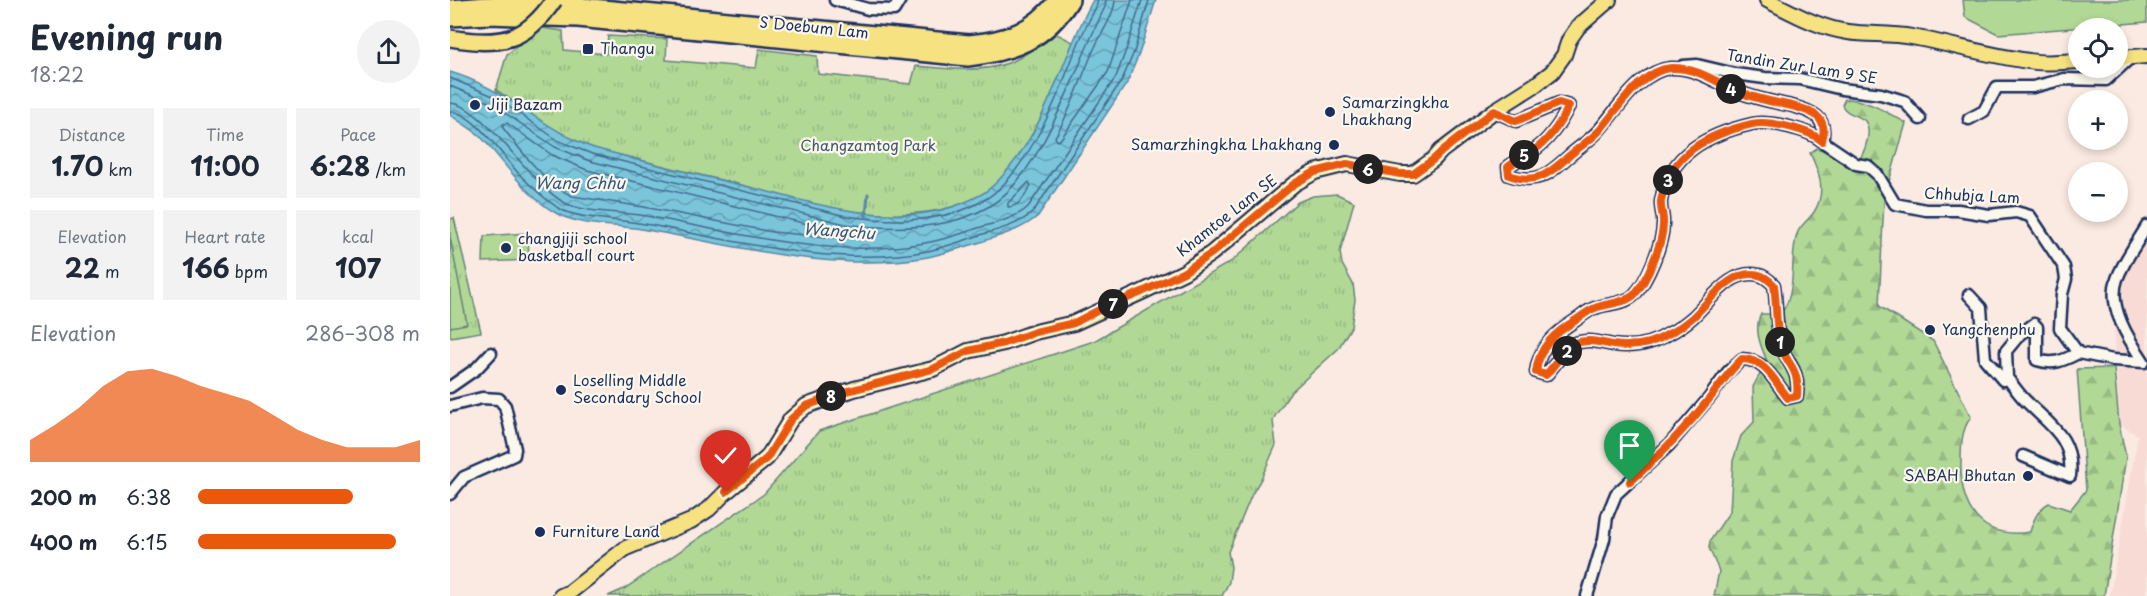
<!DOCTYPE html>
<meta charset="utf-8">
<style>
:root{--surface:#fff;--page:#f2f2f3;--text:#1f2937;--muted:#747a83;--accent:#ea580c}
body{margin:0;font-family:"Playpen Sans",sans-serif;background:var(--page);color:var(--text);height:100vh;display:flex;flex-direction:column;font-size:22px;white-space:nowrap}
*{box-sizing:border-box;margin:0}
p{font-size:20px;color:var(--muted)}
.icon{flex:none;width:33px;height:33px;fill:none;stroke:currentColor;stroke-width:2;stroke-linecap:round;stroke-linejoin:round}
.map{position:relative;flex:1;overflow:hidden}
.panel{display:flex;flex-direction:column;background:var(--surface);width:450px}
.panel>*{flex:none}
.buttons{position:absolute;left:1618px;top:18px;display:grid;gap:12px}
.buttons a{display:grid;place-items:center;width:60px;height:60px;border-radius:50%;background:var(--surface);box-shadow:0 3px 9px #0003;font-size:30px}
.pin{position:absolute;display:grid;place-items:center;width:51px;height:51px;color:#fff;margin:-62px -26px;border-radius:50% 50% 50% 0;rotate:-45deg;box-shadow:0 0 6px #0007}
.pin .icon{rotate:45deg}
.km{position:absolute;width:30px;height:30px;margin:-15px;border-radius:50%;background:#222;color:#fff;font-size:16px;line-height:30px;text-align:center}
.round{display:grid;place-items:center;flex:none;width:63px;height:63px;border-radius:32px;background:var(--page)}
.head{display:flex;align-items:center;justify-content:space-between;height:102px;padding:0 30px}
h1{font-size:33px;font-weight:700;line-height:45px}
.metrics{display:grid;grid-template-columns:repeat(3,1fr);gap:9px;height:102px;padding:6px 30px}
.metrics div{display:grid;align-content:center;border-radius:0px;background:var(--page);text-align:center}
.metrics b{font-size:26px;font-weight:700}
.metrics small{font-size:16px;font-weight:400}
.metrics p{font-size:16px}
.chart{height:168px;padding:12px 30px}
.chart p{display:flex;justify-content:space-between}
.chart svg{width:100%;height:108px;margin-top:6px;fill:var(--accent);opacity:.7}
ul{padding:0 30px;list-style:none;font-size:20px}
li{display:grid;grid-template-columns:96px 72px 1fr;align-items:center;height:45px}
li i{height:15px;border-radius:8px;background:var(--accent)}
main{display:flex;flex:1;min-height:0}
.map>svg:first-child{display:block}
</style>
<main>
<section class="panel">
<div class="head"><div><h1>Evening run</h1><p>18:22</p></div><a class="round"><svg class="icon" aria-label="share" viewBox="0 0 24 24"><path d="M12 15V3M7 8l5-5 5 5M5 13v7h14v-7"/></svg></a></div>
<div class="metrics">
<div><p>Distance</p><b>1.70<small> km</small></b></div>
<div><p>Time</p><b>11:00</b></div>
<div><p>Pace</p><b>6:28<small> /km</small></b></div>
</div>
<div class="metrics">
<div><p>Elevation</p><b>22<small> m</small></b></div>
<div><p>Heart rate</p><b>166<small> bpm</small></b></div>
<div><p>kcal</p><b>107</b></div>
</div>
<div class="chart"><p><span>Elevation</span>286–308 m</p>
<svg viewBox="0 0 160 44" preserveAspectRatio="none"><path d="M0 44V35L10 29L20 22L30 13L40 7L50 6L60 9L70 13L80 16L90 19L100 25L110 31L120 35L130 38L140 38L150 38L160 35V44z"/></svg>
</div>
<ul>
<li><b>200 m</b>6:38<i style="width:70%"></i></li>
<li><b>400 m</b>6:15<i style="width:89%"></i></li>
</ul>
</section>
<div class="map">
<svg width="1697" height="596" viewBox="0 0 1697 596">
<defs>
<pattern id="grass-tufts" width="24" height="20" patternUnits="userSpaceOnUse" patternTransform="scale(1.5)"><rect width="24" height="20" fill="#b1d895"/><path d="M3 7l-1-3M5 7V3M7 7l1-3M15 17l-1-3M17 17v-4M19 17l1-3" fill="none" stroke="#98ba83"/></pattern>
<pattern id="forest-firs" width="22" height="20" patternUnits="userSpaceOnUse" patternTransform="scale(1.5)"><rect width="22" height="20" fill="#b1d895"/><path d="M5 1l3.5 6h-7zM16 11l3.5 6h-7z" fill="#98ba83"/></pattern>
<pattern id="water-waves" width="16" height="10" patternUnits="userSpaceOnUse" patternTransform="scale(1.5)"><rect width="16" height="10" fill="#7ac5da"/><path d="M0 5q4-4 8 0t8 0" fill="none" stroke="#63a0b4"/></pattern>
</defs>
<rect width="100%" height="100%" fill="#faeae1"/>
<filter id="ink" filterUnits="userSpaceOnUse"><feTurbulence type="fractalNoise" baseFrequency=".0167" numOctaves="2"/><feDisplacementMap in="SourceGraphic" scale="12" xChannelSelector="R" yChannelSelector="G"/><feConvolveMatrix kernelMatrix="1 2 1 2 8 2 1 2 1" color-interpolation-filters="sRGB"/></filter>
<g filter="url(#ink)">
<path fill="#f8dbd4" d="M1697 220V596H1660L1688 435 1669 424 1662 284Z"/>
<path fill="url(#grass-tufts)" stroke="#66847a" stroke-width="1.5" d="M92 28 113 31 114 50 156 54 158 36 217 39 216 60 306 68 309 49 367 56 368 74 461 84 466 66C496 69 539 74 567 59 580 52 593 41 605 33L623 42C606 86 574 171 531 195 503 211 466 215 434 214 385 213 335 196 288 184 254 176 220 168 187 159 166 154 145 150 126 142 97 129 73 107 46 90L57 54Z
M887 194 904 202 890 252 892 264 903 284 905 300 901 327 888 349 841 392 825 416 823 421 826 445 811 479 802 494 778 552 781 567 779 582 772 596H158L174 589 314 494 369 431 644 341 782 261 848 202 863 196Z
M4 218 31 332 0 337V219Z"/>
<path fill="url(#forest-firs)" stroke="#66847a" stroke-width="1.5" d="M1395 99C1415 98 1440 114 1456 123L1434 199 1429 306 1483 341 1521 417C1511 430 1511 447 1511 462 1510 507 1529 540 1580 532 1583 520 1588 509 1599 503L1620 510 1636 490 1627 369 1664 368 1669 424 1676 457 1654 596H1264L1269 571 1259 548 1260 541 1280 511 1283 461 1291 436 1304 422 1303 387 1317 361C1311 347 1303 329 1311 314H1323L1326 319C1350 296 1338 263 1347 234 1350 225 1359 220 1364 212 1377 192 1369 172 1360 153L1367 148C1380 151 1387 162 1400 166 1403 164 1409 161 1411 157 1416 148 1422 130 1415 121 1408 114 1396 115 1392 105Z"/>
<path fill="#b1d895" stroke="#66847a" stroke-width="1.5" d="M1513 0H1697V22L1548 34 1515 17Z
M78 233 79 260 33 262 34 236Z
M0 237 17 324 0 327Z"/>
<path fill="url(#water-waves)" stroke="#5489a8" stroke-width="1.5" d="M643 0H706L689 54 677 83 588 216C572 230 551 235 531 242 514 247 496 253 478 257 382 274 285 245 191 229 166 225 128 226 106 213 74 195 55 162 30 136 21 128 10 122 0 115V72C56 88 91 129 144 148 195 162 247 175 299 187 372 205 459 235 530 195 542 189 552 177 560 167 600 118 613 54 643 0Z"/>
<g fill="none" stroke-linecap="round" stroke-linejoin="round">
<path stroke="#416b90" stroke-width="1.5" d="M665 0C664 16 651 33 645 47 631 77 622 109 605 137L607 141 610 140 658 72 682 0
M0 78 43 96 109 141 142 154 396 216C441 222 494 224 534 200 572 178 604 107 619 67 625 51 631 36 639 21 642 14 647 8 648 0
M0 86 39 102 105 147 140 161 395 224C441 230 496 231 538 207 593 176 627 62 655 7L656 0
M0 103C35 105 79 184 115 203 134 213 174 212 196 216 287 233 382 260 475 243 493 240 511 234 528 228 544 223 565 219 578 207L666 77 676 50 692 0
M0 111C26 113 54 159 72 177 83 188 97 201 110 209 130 220 171 219 195 224 286 241 385 268 478 251 495 247 513 241 530 235 548 230 569 225 583 212L672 80 684 52 699 0
M53 124 57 123 102 155 137 170 390 232 392 236 389 238 322 232 194 207 122 196C95 183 71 151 53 128Z
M579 182 581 186C575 195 570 207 558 207V203Z"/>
<path stroke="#5489a8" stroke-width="3" d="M416 217 418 194"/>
<g stroke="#1b2f5e" stroke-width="15">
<path id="minor" d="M385 0 418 9 444 10 450 0
M1233 66 1247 65 1285 74 1315 78 1350 79 1392 89 1431 94 1454 101 1470 119
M1044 111 1066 121 1109 103 1119 106C1111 122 1098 141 1083 151 1074 157 1066 160 1058 167L1059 175C1088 185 1099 174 1119 156 1129 147 1142 139 1150 129 1168 109 1191 70 1221 68 1246 67 1267 83 1289 92 1306 99 1324 102 1342 106 1362 111 1378 117 1372 141 1360 130 1318 120 1302 124 1259 134 1219 153 1211 201 1210 209 1214 216 1213 224 1213 243 1197 282 1184 295 1174 305 1157 303 1145 308 1138 310 1132 316 1126 320 1106 333 1089 346 1086 372L1096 375C1101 369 1119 346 1123 344 1137 338 1148 342 1163 345 1183 348 1203 344 1220 333 1228 329 1236 323 1243 317 1261 300 1281 268 1309 275 1315 276 1320 281 1324 285 1327 305 1325 322 1331 343 1336 366 1350 366 1347 396L1338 398C1325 382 1315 359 1292 359L1278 372 1260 397 1219 445 1166 494 1157 516 1154 539 1137 596
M1519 119 1534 111 1547 87H1583L1614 79 1656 80 1680 58
M1372 141 1406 164 1418 166 1427 174 1445 204 1476 210H1508L1539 215 1566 212 1580 216 1614 267 1616 279 1612 294 1610 328 1628 353
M1519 295 1531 308 1535 359 1553 380 1557 378 1556 351 1570 334 1584 324 1587 327V360C1603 365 1613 361 1628 353L1663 360 1694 362C1679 340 1657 306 1667 279 1674 260 1687 243 1697 226
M1557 378C1564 386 1570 396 1578 403 1601 426 1624 439 1620 476L1573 456
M0 387 26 369 41 353
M0 406 32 398 49 399 55 406 65 449 64 455 14 477 0 494"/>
</g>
<g stroke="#1b2f5e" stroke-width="18">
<path id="major" d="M1317 0C1343 13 1369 28 1398 32 1419 35 1440 33 1462 37 1501 44 1539 56 1579 61 1595 64 1612 62 1629 61
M1668 58 1697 56
M111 596 120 592 176 548 241 521 259 509 276 492 317 458 341 419 356 406 404 389 483 369 518 351 554 343 585 332 624 323 692 292 734 272 762 253 844 184 865 172 897 164 950 174H963L984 159 991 151 1044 111 1085 85 1102 72 1114 55 1119 40 1128 27 1159 0"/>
</g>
<g stroke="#1b2f5e" stroke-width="20">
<path id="highway" d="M0 8 36 5 131 6 519 43C557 40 583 30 607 0
M0 18 39 16 128 19 518 58C563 53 597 40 621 0"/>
</g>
<use href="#minor" stroke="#fbf7ec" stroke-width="10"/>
<use href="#major" stroke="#f7e281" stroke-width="14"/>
<use href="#highway" stroke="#f7e281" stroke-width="15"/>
<g stroke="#1b2f5e" stroke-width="20" stroke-linecap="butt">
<path id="highway-bridge" d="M0 38C49 46 75 43 104 0"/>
</g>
<use href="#highway-bridge" stroke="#f7e281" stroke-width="15"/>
</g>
</g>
<g fill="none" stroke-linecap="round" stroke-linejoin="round" filter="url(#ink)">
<g stroke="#fff" stroke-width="12">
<path id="route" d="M276 492 317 458 341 419 356 406 394 392 483 369 518 351 554 343 585 332 624 323 649 310 692 292 734 272 762 253 844 184 865 172 897 164 950 174H963L984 159 992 151 1044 111 1066 121 1109 103 1119 106C1111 122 1098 141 1083 151 1074 157 1066 160 1058 167L1059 175C1087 185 1099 174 1119 156 1129 147 1142 139 1150 130 1168 109 1191 70 1221 68 1247 67 1267 83 1289 92 1306 99 1324 102 1342 106 1362 111 1379 117 1372 141 1360 130 1318 120 1302 124 1259 134 1219 153 1211 201 1210 209 1214 216 1213 224 1213 243 1197 281 1184 295 1174 304 1157 303 1145 308 1139 310 1132 316 1126 320 1105 333 1089 346 1086 372L1096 375C1101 369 1119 346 1123 344 1137 338 1148 342 1163 345 1183 348 1203 344 1220 333 1228 329 1236 323 1243 317 1261 300 1281 268 1309 275 1315 276 1320 281 1324 285 1327 306 1325 322 1330 343 1336 366 1350 366 1347 396L1338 398C1325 382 1315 359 1292 359 1279 371 1271 384 1260 398 1236 428 1209 456 1180 482"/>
</g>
<use href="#route" stroke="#ea580c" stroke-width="8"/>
</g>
<g fill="#1b2f5e" stroke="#fbf7ec" stroke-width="2">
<rect x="132" y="43" width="12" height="12" rx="3"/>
<circle cx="25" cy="105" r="6"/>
<circle cx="880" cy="112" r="6"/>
<circle cx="884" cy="145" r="6"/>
<circle cx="56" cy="248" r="6"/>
<circle cx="1480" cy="330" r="6"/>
<circle cx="111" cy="390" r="6"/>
<circle cx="1578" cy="476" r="6"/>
<circle cx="90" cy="532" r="6"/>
</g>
<g text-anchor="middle" stroke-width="4.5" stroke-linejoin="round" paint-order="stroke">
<g font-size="15" fill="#1b2f5e" stroke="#fbf7ec">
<text transform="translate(364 28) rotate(6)" y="5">S Doebum Lam</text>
<text transform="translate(1352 67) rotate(9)" y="5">Tandin Zur Lam 9 SE</text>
<text transform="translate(1522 196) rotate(3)" y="5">Chhubja Lam</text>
<text transform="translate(777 216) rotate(-38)" y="5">Khamtoe Lam SE</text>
</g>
<g font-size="15" fill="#1b2f5e" stroke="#fbf7ec" text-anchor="start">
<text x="150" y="54">Thangu</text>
<text x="892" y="108">Samarzingkha<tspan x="892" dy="17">Lhakhang</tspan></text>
<text x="37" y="110">Jiji Bazam</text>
<text x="872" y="150" text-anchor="end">Samarzhingkha Lhakhang</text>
<text x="68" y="244">changjiji school<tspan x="68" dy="17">basketball court</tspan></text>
<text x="1492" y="335">Yangchenphu</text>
<text x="123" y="386">Loselling Middle<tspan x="123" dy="17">Secondary School</tspan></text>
<text x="1566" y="481" text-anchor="end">SABAH Bhutan</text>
<text x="102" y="537">Furniture Land</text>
</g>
<g font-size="15" fill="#40596c" stroke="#fbf7ec">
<text x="418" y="151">Changzamtog Park</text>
</g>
<g font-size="16" font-style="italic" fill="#33547d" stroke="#fbf7ec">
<text x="130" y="189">Wang Chhu</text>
<text transform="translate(389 231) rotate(4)" y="6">Wangchu</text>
</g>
</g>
</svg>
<div class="buttons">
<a><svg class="icon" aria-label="locate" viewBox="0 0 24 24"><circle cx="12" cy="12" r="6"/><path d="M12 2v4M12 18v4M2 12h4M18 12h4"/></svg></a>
<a>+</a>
<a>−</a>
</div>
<div class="pin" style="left:1180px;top:482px;background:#1e9e55"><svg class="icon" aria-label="arrive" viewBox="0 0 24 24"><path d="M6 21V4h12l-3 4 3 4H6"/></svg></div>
<div class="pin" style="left:276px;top:492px;background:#d93025"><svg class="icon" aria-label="check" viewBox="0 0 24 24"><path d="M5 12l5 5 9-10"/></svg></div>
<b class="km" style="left:1330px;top:342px">1</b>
<b class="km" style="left:1117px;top:351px">2</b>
<b class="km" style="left:1218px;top:180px">3</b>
<b class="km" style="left:1281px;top:89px">4</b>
<b class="km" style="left:1074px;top:155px">5</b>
<b class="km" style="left:918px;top:169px">6</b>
<b class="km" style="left:663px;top:304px">7</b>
<b class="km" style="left:381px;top:396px">8</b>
</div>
</main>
